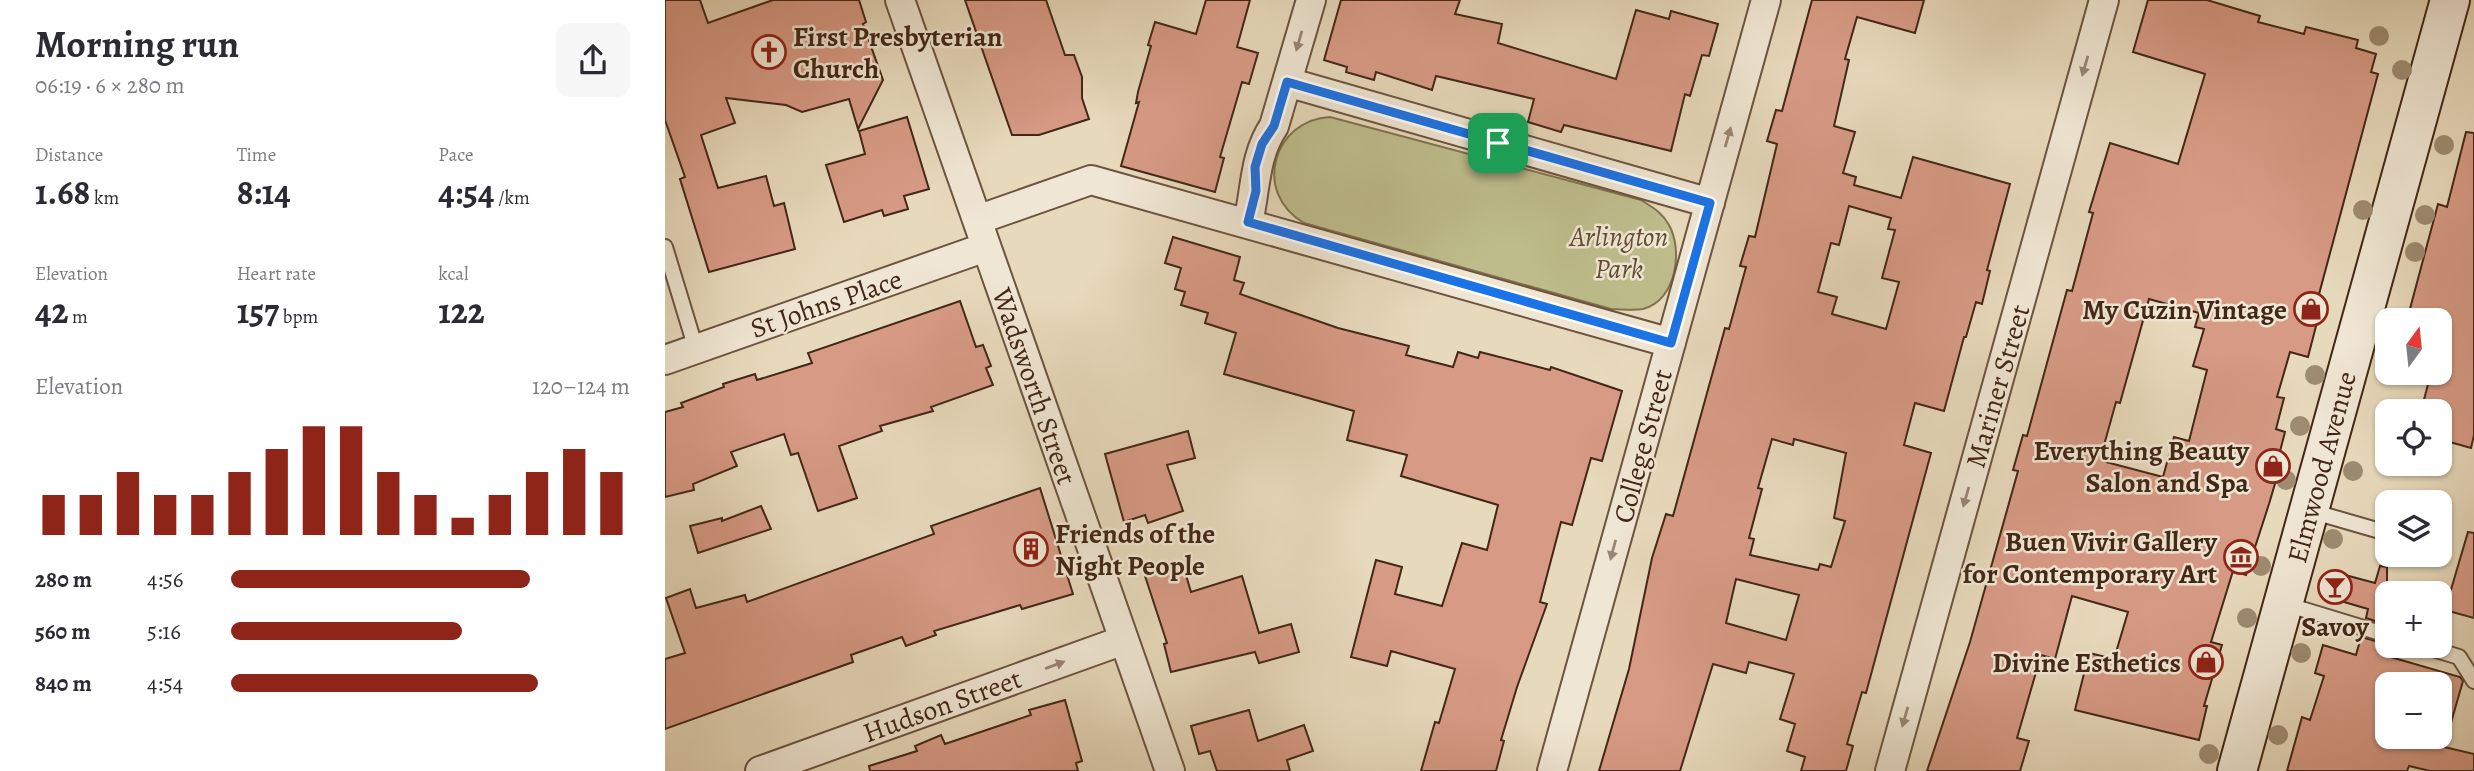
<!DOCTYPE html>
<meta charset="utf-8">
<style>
:root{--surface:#fff;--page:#f7f7f7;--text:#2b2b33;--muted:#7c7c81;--accent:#8f2418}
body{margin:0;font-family:Alegreya,serif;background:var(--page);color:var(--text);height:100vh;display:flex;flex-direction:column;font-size:26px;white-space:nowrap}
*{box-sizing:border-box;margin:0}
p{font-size:23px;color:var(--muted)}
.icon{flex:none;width:38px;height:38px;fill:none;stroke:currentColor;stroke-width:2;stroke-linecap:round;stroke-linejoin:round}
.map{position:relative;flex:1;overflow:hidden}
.drawer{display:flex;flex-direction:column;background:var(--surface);width:665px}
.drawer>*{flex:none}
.needle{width:46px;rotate:15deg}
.fabs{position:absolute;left:1710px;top:308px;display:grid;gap:14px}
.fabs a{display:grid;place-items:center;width:77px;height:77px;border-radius:14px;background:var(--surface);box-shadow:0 2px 5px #0004;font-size:35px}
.pin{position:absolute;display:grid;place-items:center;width:60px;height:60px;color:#fff;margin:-30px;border-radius:14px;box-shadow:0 4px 10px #0006}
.round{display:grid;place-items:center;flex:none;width:74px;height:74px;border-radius:14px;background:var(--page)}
.overview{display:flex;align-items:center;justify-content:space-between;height:119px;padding:0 35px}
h1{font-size:38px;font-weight:600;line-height:52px}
.metrics{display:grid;grid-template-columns:repeat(3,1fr);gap:10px;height:119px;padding:7px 35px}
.metrics div{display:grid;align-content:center}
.metrics b{font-size:35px;font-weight:600}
.metrics small{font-size:19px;font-weight:400}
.metrics p{font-size:19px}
.chart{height:196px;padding:14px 35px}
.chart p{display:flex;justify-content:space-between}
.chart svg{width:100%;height:126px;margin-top:7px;stroke:var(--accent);stroke-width:6}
ul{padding:0 35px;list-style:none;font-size:23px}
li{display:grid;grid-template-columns:112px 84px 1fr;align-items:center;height:52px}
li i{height:18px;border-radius:9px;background:var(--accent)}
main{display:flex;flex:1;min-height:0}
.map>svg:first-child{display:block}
</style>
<main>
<section class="drawer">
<div class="overview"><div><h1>Morning run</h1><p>06:19 · 6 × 280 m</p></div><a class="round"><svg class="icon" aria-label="share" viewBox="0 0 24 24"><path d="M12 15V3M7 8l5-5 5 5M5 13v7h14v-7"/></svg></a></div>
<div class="metrics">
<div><p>Distance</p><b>1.68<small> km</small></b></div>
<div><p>Time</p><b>8:14</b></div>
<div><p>Pace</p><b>4:54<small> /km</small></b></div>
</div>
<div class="metrics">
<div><p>Elevation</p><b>42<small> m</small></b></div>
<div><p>Heart rate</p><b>157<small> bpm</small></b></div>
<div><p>kcal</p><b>122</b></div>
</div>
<div class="chart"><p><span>Elevation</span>120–124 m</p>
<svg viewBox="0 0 160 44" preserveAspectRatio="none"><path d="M5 44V30M15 44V30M25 44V22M35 44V30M45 44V30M55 44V22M65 44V14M75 44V6M85 44V6M95 44V22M105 44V30M115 44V38M125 44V30M135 44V22M145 44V14M155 44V22"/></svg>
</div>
<ul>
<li><b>280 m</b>4:56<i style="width:75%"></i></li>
<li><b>560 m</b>5:16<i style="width:58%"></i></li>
<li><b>840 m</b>4:54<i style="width:77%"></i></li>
</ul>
</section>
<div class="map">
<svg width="1809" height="771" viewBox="0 0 1809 771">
<rect width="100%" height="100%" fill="#e7d9bb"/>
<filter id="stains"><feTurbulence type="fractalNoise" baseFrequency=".00286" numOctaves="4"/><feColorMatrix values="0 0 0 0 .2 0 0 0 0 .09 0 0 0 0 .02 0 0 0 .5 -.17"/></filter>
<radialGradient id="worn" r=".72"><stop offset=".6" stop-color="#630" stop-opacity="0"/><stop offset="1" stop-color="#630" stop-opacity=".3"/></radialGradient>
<path fill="#bebc8b" stroke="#807250" stroke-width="2" d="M665 117 976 200C987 207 997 212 1004 225 1018 250 1012 300 978 309 968 311 956 309 946 309L639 223C587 193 608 120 665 117Z"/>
<path fill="#d79a85" stroke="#432716" stroke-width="2" fill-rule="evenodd" d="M0 0H35L43 23 108 0H194L201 22 198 24 218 80 193 129 184 99 137 112 121 105 61 98 70 123 36 135 53 188 101 176 109 206 119 203 130 249 44 272 15 179 20 177 0 120Z
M300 0H381L400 55H409L417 77V98L424 119 374 135H347Z
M541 0H585L572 47 593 53 584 84 577 82 555 157 559 158 550 192 456 166 474 102 471 103 473 92 486 46 483 45 490 22 531 34Z
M676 0H795L790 14 837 24 833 43 951 79 971 10 1004 19 1006 11 1053 24 1044 56 1037 55 1025 96 1020 94 1006 151 899 125 896 132 863 122 869 99 771 76 767 90 711 72 709 80 681 72 682 67 659 60Z
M1147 0H1259L1250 33 1192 17 1180 59 1184 60 1169 126 1190 132 1178 173 1191 177 1189 185 1236 198 1248 157 1345 184 1322 270 1325 271 1317 304 1311 302 1301 337H1299L1279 411 1250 403 1239 445 1266 453 1201 693 1197 692 1182 744 1188 746 1181 771H1136L1140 757 1122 751 1130 724 1115 719 1129 674 1084 662 1081 673 1048 664 1015 771H934L964 669 987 558 1001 514 1008 516 1060 328 1064 329 1081 267 1075 266 1084 236 1090 237 1112 144 1102 141 1111 110 1117 111ZM1184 206 1226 218 1223 229 1230 230 1217 278 1234 282 1221 329 1167 314 1172 297 1153 292 1166 243 1174 245ZM1107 439 1128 445 1129 439 1181 453 1169 518 1180 521 1166 567 1155 564 1153 570 1085 555 1089 539 1084 538 1097 489 1093 488ZM1071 579 1134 595 1121 640 1061 623Z
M1483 0H1542L1595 16 1593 22 1639 34 1641 27 1693 40 1691 48 1711 54 1706 72 1713 74 1653 298 1658 299 1643 357 1625 352 1612 397 1619 398 1611 429 1620 432 1613 459 1617 460 1604 504 1581 575 1568 571 1546 642 1557 645 1539 706H1542L1534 740 1410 710 1424 653 1449 659 1463 612 1407 596 1390 659 1376 655 1352 738 1364 741 1355 771H1262L1305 642 1353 471 1348 470 1358 435 1362 436 1402 290 1407 291 1428 213 1424 212 1445 143 1513 164 1540 74 1468 52ZM1484 299 1534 313 1530 327 1539 329 1528 366 1542 370 1524 441 1509 437 1498 477 1441 462 1442 457 1436 456 1451 402 1455 403Z
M242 117 264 189 239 196 243 209 219 216 217 210 179 222 161 165 200 154 194 131Z
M1801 132 1809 133V435L1806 448 1774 439V411H1756L1766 373H1774V320H1742L1773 204 1782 207Z
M508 237 575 257 569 280 579 283 575 294 673 328 744 346 741 355 788 367 793 352 813 358 815 352 885 370 886 367 957 391 937 461 926 458 907 525 896 522 875 602 882 604 852 687 836 740 839 741 831 771H756L770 722 774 723 790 669 726 651 722 666 686 657 711 560 737 567 730 594 777 606 797 543 822 550 833 505 736 476 742 455 682 440 689 411 559 374 571 333 540 323 543 313 516 305 520 292 510 289 516 268 500 263Z
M295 301 311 347 318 345 326 366 321 368 328 385 266 407 268 411 215 426 217 431 174 446 192 498 153 511 133 453 126 455 119 434 66 452 72 466 28 484 29 490 0 497V412L18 407 16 403 59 387 58 384 90 374 92 380 147 363 143 353Z
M523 431 530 458 502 465 518 511 483 523 480 515 459 522 440 454Z
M375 488 408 594 357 609 355 605 269 631 271 635 241 646 237 637 186 655 188 662 0 729V659L20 653 1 598 25 589 31 608 80 595 82 602 269 534 266 526Z
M96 506 106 529 33 553 25 526 57 518V521Z
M1803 532 1809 533V618L1780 610Z
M518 565 526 592 577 576 594 633 626 624 634 652 594 663 590 652 506 672 499 644 502 643 480 576Z
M1715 566 1722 567V625L1701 618 1703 609 1662 597 1669 572 1710 583Z
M1696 637 1722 644V656L1795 677 1798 681 1779 747 1809 754V771H1765L1744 766 1742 771H1622L1637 717 1645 720 1659 676 1650 673 1658 645 1691 655ZM1722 684H1774V737H1722Z
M400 700 417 761 411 763 413 771H205L204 766 252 751 250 746 276 735 280 744 366 715 364 710Z
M584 710 593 741 639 725 648 751 622 760 625 771H552L545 751 534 754 526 726Z"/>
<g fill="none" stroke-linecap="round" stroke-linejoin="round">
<g stroke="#6c543f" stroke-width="18">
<path id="lane" d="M0 247 31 349
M1646 511 1722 533
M1620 604 1722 635
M1758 646 1794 657 1809 681"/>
</g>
<g stroke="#6c543f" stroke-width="32">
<path id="street" d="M235 0 505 771
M622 82 1045 203
M312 220 426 180 1006 343
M583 223C591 188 589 156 609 126L646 0
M0 360 321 247
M95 771 459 640
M887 771 1101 0
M1225 771 1439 0"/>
</g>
<g stroke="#432716" stroke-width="42">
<path id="secondary" d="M1572 771 1785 0"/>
</g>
<use href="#lane" stroke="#efe6d3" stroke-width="14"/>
<use href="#street" stroke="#efe6d3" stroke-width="28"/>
<use href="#secondary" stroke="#efe6d3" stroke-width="38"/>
</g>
<g fill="#9e8b70">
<circle cx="1714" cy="36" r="10"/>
<circle cx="1737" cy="70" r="10"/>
<circle cx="1779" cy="145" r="10"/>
<circle cx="1698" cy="210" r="10"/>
<circle cx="1760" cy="215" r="10"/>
<circle cx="1750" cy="252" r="10"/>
<circle cx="1650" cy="375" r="10"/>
<circle cx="1635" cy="426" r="10"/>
<circle cx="1688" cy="471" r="10"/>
<circle cx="1621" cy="480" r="10"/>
<circle cx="1668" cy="539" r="10"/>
<circle cx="1596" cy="566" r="10"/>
<circle cx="1582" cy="618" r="10"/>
<circle cx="1636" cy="653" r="10"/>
<circle cx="1613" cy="735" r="10"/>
<circle cx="1544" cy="754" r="10"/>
</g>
<defs><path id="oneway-solid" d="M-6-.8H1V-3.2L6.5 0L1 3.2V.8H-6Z" transform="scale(1.75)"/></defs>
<g fill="#998674">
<use href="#oneway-solid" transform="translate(634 41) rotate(106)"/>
<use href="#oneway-solid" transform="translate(1420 66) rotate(106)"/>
<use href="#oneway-solid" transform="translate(1063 137) rotate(-74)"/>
<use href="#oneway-solid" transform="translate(1301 497) rotate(106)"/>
<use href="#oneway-solid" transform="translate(948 550) rotate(105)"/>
<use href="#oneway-solid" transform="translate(390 665) rotate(-20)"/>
<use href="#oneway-solid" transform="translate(1240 717) rotate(106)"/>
</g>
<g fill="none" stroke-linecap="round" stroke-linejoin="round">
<g stroke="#fff" stroke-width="14">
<path id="route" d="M622 82 1045 203 1006 343 583 222 591 191 590 167 597 144 609 126Z"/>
</g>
<use href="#route" stroke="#1a73e8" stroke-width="9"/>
</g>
<defs>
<g id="church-ring" transform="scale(1.75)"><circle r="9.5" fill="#efe6d3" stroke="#8f2418" stroke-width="1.5"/><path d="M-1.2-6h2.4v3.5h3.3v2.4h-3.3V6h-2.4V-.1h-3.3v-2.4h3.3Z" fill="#8f2418"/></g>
<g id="shop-ring" transform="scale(1.75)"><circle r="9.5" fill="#efe6d3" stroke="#8f2418" stroke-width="1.5"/><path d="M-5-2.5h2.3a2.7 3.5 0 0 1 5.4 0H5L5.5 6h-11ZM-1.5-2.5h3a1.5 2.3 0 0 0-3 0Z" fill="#8f2418"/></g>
<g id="building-ring" transform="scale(1.75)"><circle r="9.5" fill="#efe6d3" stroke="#8f2418" stroke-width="1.5"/><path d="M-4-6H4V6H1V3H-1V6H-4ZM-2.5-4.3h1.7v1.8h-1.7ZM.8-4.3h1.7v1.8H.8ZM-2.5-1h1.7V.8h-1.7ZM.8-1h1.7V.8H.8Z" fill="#8f2418"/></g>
<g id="museum-ring" transform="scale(1.75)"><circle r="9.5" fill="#efe6d3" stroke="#8f2418" stroke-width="1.5"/><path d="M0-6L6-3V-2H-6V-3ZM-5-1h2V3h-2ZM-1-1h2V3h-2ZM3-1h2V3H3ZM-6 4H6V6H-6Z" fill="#8f2418"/></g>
<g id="bar-ring" transform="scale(1.75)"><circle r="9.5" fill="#efe6d3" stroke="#8f2418" stroke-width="1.5"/><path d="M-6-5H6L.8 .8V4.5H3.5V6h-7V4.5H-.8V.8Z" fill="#8f2418"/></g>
</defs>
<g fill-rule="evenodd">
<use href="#church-ring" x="104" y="52"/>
<use href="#shop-ring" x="1646" y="309"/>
<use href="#shop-ring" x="1608" y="466"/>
<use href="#building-ring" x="366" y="549"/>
<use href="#museum-ring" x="1576" y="557"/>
<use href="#bar-ring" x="1670" y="587"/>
<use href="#shop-ring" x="1541" y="662"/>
</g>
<g text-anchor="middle" stroke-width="5" stroke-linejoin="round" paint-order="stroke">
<g font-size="28" font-weight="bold" fill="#432716" stroke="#efe6d3" text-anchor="end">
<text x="128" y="46" text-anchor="start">First Presbyterian<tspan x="128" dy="32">Church</tspan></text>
<text x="1622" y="319">My Cuzin Vintage</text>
<text x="1584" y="460">Everything Beauty<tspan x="1584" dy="32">Salon and Spa</tspan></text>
<text x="390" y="543" text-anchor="start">Friends of the<tspan x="390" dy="32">Night People</tspan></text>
<text x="1552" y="551">Buen Vivir Gallery<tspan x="1552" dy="32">for Contemporary Art</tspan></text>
<text x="1670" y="636" text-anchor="middle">Savoy</text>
<text x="1516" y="672">Divine Esthetics</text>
</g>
<g font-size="28" font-style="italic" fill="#624c33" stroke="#efe6d3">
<text x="954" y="246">Arlington<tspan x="954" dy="32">Park</tspan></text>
</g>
<g font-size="28" fill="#432716" stroke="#efe6d3">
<text transform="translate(161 303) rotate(-19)" y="10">St Johns Place</text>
<text transform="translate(370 386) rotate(71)" y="10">Wadsworth Street</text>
<text transform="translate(1332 386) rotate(-74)" y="10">Mariner Street</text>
<text transform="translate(977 446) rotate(-75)" y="10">College Street</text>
<text transform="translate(1656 467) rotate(-75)" y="10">Elmwood Avenue</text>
<text transform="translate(277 705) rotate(-20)" y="10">Hudson Street</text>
</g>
</g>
<rect width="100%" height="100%" filter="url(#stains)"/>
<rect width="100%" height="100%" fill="url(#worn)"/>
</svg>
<div class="fabs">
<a><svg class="needle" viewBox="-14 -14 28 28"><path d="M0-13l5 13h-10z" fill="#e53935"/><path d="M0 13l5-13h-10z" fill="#7c7c81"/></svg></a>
<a><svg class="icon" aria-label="locate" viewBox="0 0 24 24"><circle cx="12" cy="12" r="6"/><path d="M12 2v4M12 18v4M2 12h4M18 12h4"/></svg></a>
<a><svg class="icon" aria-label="layers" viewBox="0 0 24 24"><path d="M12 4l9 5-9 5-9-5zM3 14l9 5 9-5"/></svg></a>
<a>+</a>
<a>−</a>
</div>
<div class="pin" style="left:833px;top:143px;background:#1e9e55"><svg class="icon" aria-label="arrive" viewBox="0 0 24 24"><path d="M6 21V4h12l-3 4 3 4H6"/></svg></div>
</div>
</main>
